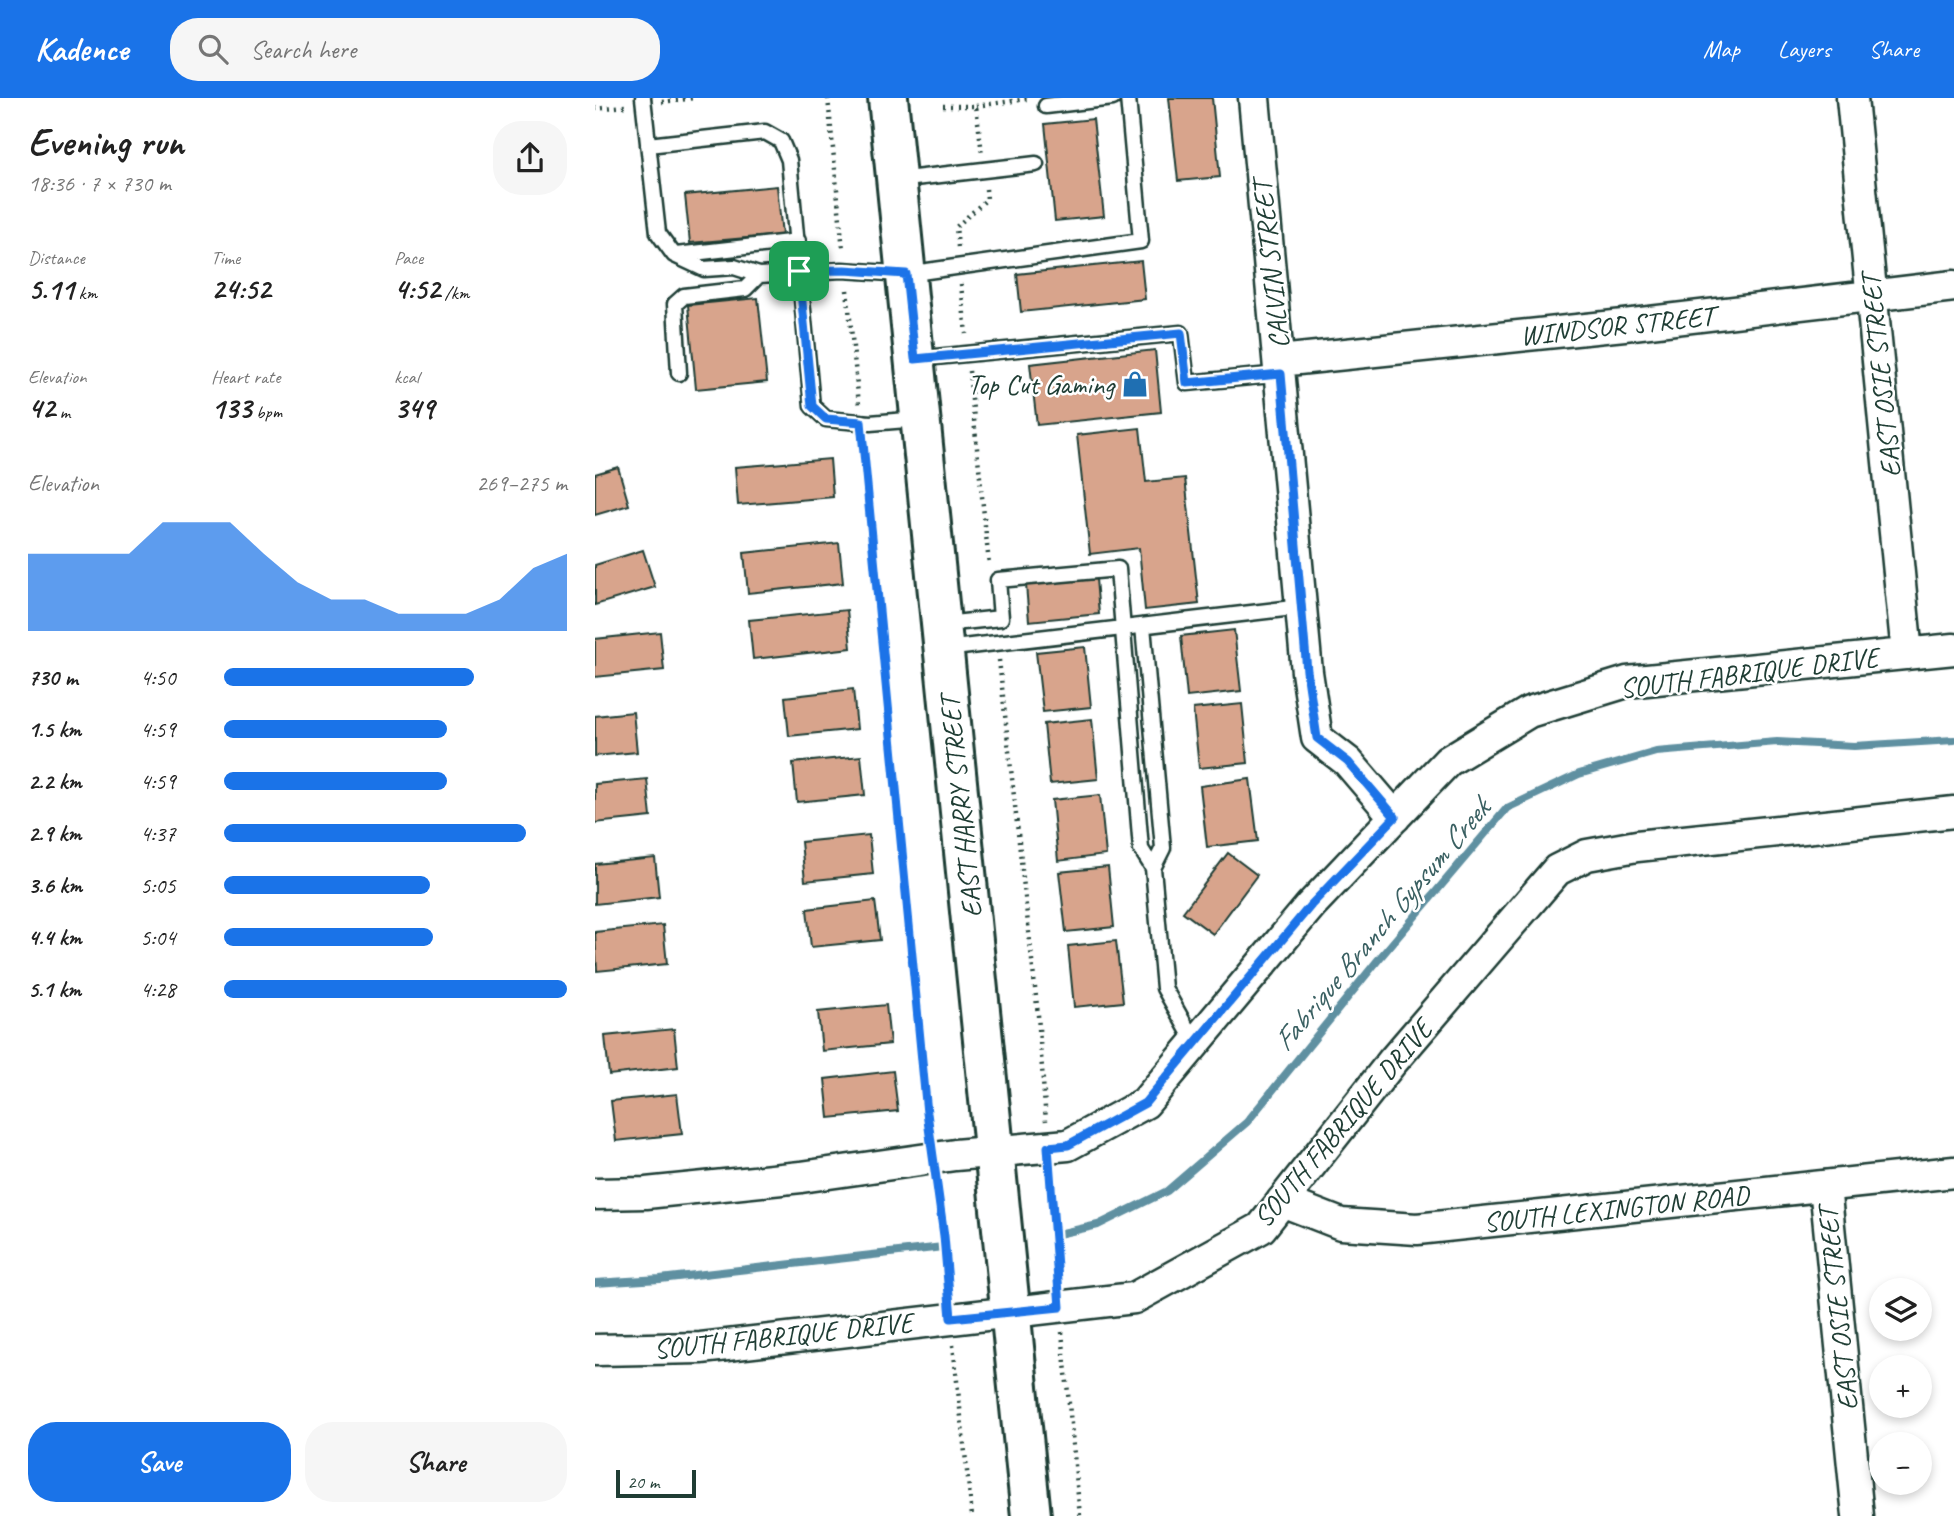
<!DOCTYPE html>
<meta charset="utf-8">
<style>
:root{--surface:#fff;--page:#f6f6f6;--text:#222;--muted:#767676;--accent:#1a73e8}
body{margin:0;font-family:Caveat,sans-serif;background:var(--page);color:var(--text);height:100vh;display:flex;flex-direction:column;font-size:26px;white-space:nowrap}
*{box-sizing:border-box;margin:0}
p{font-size:23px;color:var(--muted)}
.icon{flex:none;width:38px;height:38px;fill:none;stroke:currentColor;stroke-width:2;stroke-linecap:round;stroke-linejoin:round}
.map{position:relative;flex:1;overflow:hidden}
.side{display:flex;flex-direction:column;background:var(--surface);width:595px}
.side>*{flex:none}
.buttons{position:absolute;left:1274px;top:1180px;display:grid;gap:14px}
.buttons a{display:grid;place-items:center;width:63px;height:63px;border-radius:50%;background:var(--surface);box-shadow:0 4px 10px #0003;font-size:35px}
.scale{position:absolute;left:21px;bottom:18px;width:80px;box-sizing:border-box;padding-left:7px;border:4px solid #1f3d34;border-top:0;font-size:19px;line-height:24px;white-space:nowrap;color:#1f3d34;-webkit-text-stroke:5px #fff;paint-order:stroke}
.pin{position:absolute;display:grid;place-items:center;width:60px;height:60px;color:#fff;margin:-30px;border-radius:14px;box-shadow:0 4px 10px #0006}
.round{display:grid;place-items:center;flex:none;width:74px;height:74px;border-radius:28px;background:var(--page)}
.headline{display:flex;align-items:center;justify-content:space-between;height:119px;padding:0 28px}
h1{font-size:38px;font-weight:600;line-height:52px}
.stats{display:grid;grid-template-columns:repeat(3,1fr);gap:10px;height:119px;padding:7px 28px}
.stats div{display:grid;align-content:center}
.stats b{font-size:30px;font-weight:600}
.stats small{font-size:19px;font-weight:400}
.stats p{font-size:19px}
.chart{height:196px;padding:14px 28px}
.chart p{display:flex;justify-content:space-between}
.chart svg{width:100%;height:126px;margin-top:7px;fill:var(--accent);opacity:.7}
.cta{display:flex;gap:14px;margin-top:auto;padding:14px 28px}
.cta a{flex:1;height:80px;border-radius:28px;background:var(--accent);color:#fff;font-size:28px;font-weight:600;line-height:80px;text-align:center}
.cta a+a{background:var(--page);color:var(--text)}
ul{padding:0 28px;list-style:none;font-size:23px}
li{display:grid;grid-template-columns:112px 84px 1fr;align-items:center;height:52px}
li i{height:18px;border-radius:9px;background:var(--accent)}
header{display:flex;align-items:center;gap:42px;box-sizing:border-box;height:98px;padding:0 35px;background:var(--accent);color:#fff}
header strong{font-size:33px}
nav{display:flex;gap:38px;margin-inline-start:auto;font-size:24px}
.search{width:490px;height:63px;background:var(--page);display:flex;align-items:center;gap:18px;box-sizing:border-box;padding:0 24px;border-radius:28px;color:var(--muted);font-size:26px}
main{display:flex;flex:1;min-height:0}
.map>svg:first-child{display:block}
</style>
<header>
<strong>Kadence</strong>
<div class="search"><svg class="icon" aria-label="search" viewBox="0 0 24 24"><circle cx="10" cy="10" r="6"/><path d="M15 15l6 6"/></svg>Search here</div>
<nav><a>Map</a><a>Layers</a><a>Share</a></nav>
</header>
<main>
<section class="side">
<div class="headline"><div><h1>Evening run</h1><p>18:36 · 7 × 730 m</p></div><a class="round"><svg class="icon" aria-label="share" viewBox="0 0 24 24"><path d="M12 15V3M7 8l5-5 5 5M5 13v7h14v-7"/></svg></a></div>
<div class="stats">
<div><p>Distance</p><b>5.11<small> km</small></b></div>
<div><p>Time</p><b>24:52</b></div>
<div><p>Pace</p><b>4:52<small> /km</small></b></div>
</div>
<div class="stats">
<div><p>Elevation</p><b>42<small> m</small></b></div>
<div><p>Heart rate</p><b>133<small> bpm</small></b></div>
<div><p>kcal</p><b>349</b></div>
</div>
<div class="chart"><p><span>Elevation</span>269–275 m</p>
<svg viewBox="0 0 160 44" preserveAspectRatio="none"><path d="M0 44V17L10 17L20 17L30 17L40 6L50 6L60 6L70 17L80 27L90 33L100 33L110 38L120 38L130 38L140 33L150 22L160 17V44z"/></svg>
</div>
<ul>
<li><b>730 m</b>4:50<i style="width:73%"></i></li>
<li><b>1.5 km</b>4:59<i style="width:65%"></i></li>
<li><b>2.2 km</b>4:59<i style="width:65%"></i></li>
<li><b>2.9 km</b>4:37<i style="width:88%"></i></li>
<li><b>3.6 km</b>5:05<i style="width:60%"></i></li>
<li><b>4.4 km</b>5:04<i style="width:61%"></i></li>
<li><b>5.1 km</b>4:28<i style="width:100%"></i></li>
</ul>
<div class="cta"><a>Save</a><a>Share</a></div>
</section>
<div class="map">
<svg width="1359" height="1418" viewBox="0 0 1359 1418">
<rect width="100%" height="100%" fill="#fff"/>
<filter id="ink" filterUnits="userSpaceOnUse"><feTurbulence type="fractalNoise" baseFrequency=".0143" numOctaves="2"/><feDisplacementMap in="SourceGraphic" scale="14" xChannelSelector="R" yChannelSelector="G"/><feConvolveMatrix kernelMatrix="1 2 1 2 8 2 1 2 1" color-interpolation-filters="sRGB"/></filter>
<g filter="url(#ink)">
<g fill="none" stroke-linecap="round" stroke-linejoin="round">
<path stroke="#5f90a1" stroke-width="8" d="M463 1136 503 1127 572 1093 652 1024 783 862 912 710 984 676 1061 654 1182 644 1259 648 1359 642
M0 1185 65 1181 348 1149"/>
</g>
<path fill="#d8a48c" stroke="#1f3d34" stroke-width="2" d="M574 0H617L625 79 583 83Z
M498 21 509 118 460 123 450 26Z
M182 88 187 137 95 145 90 97Z
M546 163 550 201 426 214 422 176Z
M163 200 172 284 101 291 93 207Z
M560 252 566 314 442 327 435 266Z
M545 330 551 384 590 380 604 506 550 512 544 450 495 456 482 337Z
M235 361 238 399 143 407 140 369Z
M23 369 34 407 0 417V376Z
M244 445 248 485 153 495 149 455Z
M48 452 60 489 0 507V467Z
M501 481 504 516 434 523 431 487Z
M252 512 256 550 158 561 154 522Z
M639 532 646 593 592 599 586 538Z
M65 534 69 572 0 579V541Z
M490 549 496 609 448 614 441 554Z
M258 591 262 631 194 638 190 599Z
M647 606 653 665 604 670 598 611Z
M38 614 42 654 0 658V618Z
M497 621 503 681 455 686 449 626Z
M266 658 270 697 202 704 198 665Z
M52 681 56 719 0 725V686Z
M655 681 663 743 612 749 605 688Z
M505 697 511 757 463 763 457 702Z
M274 737 278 776 210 783 206 744Z
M633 755 662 777 618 836 588 814Z
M60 760 64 799 0 806V766Z
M513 769 519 829 471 834 464 774Z
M280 803 285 842 216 849 212 811Z
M68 827 72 866 2 873 0 834Z
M521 843 528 904 479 909 473 848Z
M291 907 295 946 227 953 223 914Z
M79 931 83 969 14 977 10 938Z
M298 973 303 1013 234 1020 230 981Z
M82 996 87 1036 21 1043 16 1003Z"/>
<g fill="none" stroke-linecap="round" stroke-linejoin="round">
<g stroke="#1f3d34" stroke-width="19">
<path id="service" d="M48 0 63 135 79 157 109 171 139 169 164 177 247 172 311 176 546 143 533 0
M451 8 518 0
M53 47 170 34 186 43 194 62 217 308 231 321 275 325 324 321
M302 82 441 66
M81 157 203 143
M320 261 586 235 592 285 686 276
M84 275 80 206 89 198 150 191 164 177
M349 526 406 520 403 482 523 471 546 751 558 770 569 890 600 945
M548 528 568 750 558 770
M350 551 706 509"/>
</g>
<g stroke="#1f3d34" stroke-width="35">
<path id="minor" d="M659 0 712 574 722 640 753 664 800 719
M1257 0 1312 556
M684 263 1029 227 1359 188
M1230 1088 1263 1418
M0 1096 51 1095 206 1079 360 1057 473 1047 550 1005 716 807 853 663 934 614 1032 584 1359 551
M687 1103 746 1126 822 1131 1359 1074
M0 1252 106 1250 539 1200 666 1130 797 964 962 772 992 757 1042 748 1359 714"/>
</g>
<g stroke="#1f3d34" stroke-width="44">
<path id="secondary" d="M293 0 436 1418"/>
</g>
<path stroke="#1f3d34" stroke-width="4.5" stroke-dasharray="2 5" stroke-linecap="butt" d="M233 0 248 152
M67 4 99 0
M348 8H381L387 55
M381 8 432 1
M0 11 30 8
M363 149 361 129 392 101 391 91
M366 186 371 236
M252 192 264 306
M374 273 394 466
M268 342 334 1034
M404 562 443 917 451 1023
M454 1074 463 1184
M341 1087 349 1138 354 1193
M467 1234 485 1418
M358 1247 377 1418"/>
<use href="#service" stroke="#fff" stroke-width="14"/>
<use href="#minor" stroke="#fff" stroke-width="30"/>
<use href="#secondary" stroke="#fff" stroke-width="38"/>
</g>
</g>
<g fill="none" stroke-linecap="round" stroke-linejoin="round" filter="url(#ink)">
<g stroke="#fff" stroke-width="14">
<path id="route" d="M250 172 311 176 320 261 586 235 592 285 686 276 712 573 722 640 753 664 800 719 716 807 550 1005 473 1047 453 1049 465 1209 356 1220 349 1138 332 1015 266 324 231 321 217 308 204 173Z"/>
</g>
<use href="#route" stroke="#1a73e8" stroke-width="9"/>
</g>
<defs>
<g id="shop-bare" transform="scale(2.1)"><path d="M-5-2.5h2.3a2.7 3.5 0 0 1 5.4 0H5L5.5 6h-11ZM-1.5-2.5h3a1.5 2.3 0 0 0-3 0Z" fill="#1f6fb2" stroke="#fff" stroke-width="2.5" paint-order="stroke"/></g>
</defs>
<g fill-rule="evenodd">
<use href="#shop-bare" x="540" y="286"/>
</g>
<g text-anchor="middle" stroke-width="5" stroke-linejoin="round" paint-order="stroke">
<g font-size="28" fill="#1f3d34" stroke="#fff">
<text transform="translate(675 167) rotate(-96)" y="10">CALVIN STREET</text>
<text transform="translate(1022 227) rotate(-6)" y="10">WINDSOR STREET</text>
<text transform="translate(1285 278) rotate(-96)" y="10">EAST OSIE STREET</text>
<text transform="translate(1154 574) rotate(-7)" y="10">SOUTH FABRIQUE DRIVE</text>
<text transform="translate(365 709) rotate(-96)" y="10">EAST HARRY STREET</text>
<text transform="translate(747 1025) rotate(-50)" y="10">SOUTH FABRIQUE DRIVE</text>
<text transform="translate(1021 1110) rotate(-6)" y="10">SOUTH LEXINGTON ROAD</text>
<text transform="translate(1242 1211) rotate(-96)" y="10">EAST OSIE STREET</text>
<text transform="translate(188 1237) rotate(-6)" y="10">SOUTH FABRIQUE DRIVE</text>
</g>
<g font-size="28" fill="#1f3d34" stroke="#fff" text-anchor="end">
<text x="519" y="296">Top Cut Gaming</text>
</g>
<g font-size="30" font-style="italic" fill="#3a6062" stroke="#fff">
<text transform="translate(786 827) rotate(-50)" y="10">Fabrique Branch Gypsum Creek</text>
</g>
</g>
</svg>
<div class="buttons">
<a><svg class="icon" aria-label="layers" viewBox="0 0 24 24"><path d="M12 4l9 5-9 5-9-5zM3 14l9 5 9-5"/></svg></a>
<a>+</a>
<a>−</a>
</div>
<div class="scale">20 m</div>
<div class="pin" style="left:204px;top:173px;background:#1e9e55"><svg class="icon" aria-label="arrive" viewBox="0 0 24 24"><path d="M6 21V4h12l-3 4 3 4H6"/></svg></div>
</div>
</main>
